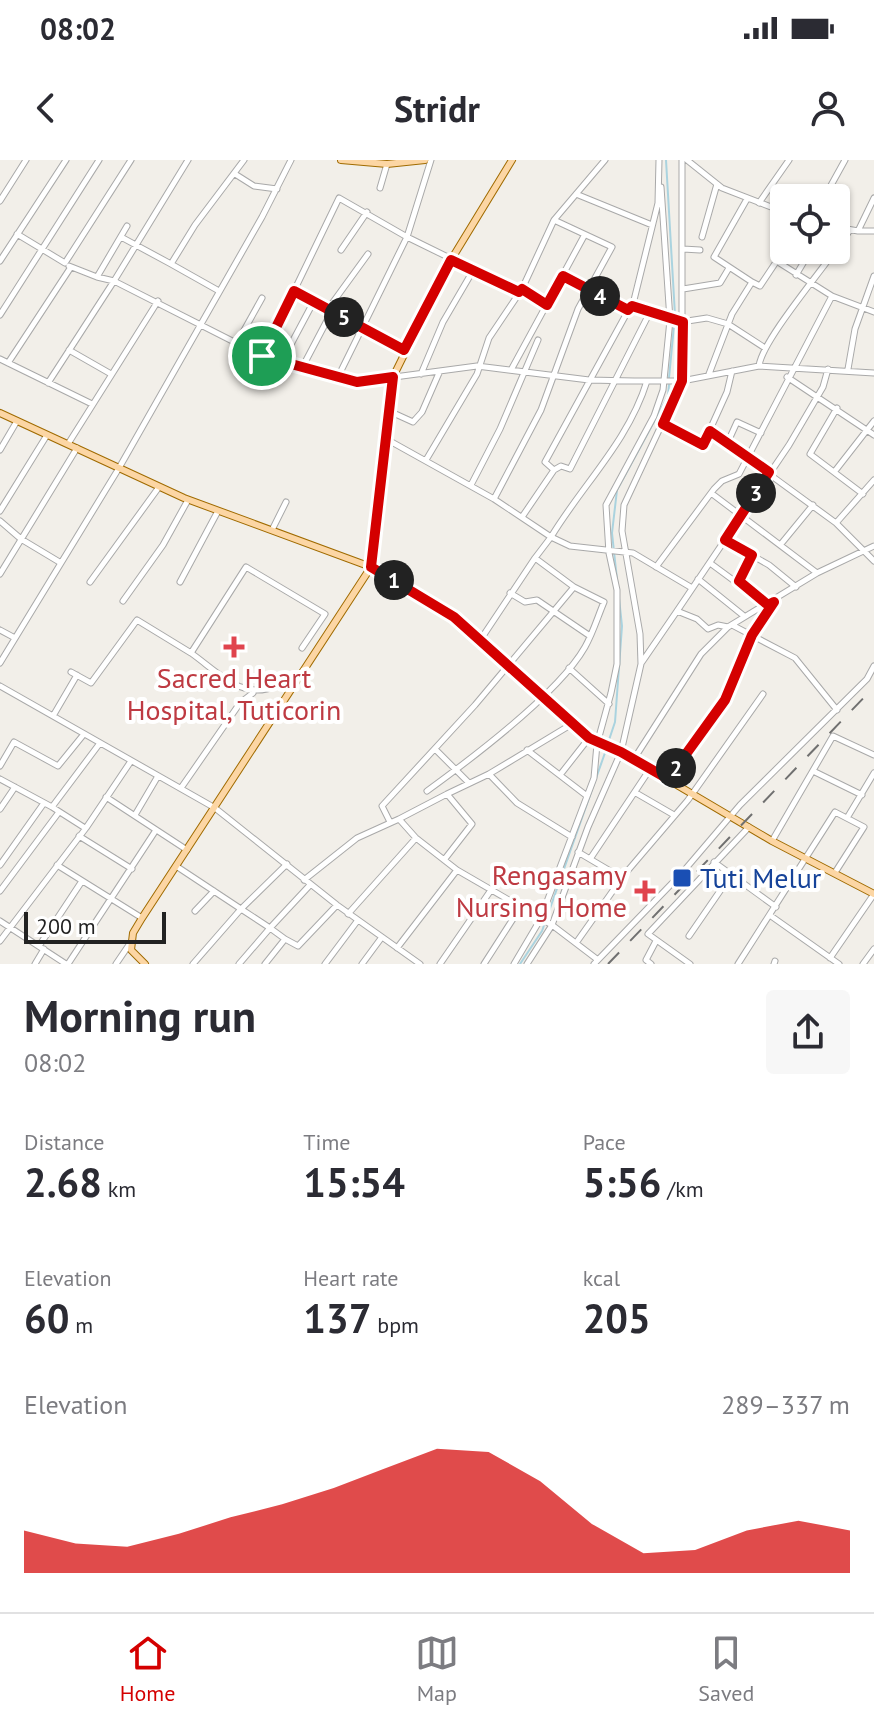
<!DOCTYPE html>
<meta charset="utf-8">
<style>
:root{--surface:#fff;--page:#f7f7f7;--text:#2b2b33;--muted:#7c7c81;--line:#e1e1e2;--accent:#d40000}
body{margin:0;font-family:"PT Sans",sans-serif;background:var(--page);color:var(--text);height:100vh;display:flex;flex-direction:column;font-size:30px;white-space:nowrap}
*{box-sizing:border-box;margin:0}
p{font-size:26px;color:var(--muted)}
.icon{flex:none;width:44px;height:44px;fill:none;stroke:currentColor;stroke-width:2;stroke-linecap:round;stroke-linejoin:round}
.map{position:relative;height:804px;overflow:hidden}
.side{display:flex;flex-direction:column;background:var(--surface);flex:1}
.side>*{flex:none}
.tools{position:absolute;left:770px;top:24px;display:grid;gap:16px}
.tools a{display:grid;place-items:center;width:80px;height:80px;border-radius:8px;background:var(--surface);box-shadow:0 2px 6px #0004;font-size:40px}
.scale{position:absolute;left:24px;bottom:20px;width:142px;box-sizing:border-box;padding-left:8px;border:4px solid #222;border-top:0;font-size:22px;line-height:28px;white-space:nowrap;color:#222;-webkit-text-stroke:6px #fff;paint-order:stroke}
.pin{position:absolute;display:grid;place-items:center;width:68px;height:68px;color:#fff;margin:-34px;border:4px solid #fff;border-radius:50%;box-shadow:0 2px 8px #0007}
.km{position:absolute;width:40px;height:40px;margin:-20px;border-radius:50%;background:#222;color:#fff;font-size:22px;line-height:40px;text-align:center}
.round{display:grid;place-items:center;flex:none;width:84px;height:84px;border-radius:8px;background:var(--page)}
.head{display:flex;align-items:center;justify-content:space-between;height:136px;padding:0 24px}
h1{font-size:44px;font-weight:700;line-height:60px}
.metrics{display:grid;grid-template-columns:repeat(3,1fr);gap:12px;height:136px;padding:8px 24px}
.metrics div{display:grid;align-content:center}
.metrics b{font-size:40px;font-weight:700}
.metrics small{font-size:22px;font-weight:400}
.metrics p{font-size:22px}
.chart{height:224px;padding:16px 24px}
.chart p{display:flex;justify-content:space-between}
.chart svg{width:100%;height:144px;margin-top:8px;fill:var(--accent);opacity:.7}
.status{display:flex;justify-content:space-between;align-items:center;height:56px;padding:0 40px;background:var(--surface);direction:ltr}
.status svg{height:22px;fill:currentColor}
header{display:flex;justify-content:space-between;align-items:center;height:104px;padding:0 24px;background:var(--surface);font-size:36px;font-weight:700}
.dock{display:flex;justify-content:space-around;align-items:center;height:112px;border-top:2px solid var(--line);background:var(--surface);font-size:22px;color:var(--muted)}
.dock a{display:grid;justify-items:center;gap:4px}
.dock .active{color:var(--accent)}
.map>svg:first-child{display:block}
</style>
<div class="status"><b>08:02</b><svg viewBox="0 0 49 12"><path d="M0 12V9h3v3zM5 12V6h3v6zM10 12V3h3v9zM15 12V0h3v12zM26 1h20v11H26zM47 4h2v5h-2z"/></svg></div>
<header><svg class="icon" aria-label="back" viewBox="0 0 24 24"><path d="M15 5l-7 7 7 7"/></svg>Stridr<svg class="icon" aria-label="person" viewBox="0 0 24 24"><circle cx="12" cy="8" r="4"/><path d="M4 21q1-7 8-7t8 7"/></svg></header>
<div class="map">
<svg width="874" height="804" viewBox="0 0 874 804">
<rect width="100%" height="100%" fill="#f2efe9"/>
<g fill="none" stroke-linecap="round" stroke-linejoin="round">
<path stroke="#aad3df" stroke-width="2" d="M666 0 675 155 669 218
M608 583 615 562 622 466 612 373 617 330 668 236 669 225
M520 804 542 771 606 590"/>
<g stroke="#a9a9a9" stroke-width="7">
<path id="minor" d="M687 0 722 28 784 52
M235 14 254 26 277 29
M380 28 387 4
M576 34 652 65
M824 38 845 0
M747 39 714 97 752 122
M0 41 26 0
M759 43 789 0
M836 67 858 71 874 38
M858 71H874
M17 74 65 103 131 0
M121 77 171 104
M702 77 717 24
M683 89 700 90
M341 90 367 52
M0 101 66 0
M778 102 832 136 874 152
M69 106 97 117 127 66
M796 115 811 90
M563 116 628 150
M97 117 114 121 188 0
M522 129 547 145
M683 129 720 123 729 108
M219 131 171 104 195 65 244 0
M294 131 339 38 407 77 431 0
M632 146 649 154
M328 149 368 94
M0 155 99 0
M237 183 262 138
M69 190 111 214
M262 196 294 131 404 190
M0 199 92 244
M8 203 71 107
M281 203 314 141
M759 206C762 179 831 100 850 70
M302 208 332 151
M848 209 855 169 874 116
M511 210 584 76
M421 214 443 162 474 109
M709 214 732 154 752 122 760 126 784 90
M787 217 874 275
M337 219 407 77 519 132
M647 221C628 282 583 324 551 377L570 386 633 393 692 428
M48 223 114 121 262 196 357 222 477 206 589 220 634 221H682L759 206 874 213
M837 248 810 294 863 334
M391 252 413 262 422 252 439 213
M663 264 703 285 727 232 732 211
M710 271 836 363 874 401
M388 280 494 339 551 377 535 398
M68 284 158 141
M727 284 737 262 761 273
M0 290 17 261
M426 300 477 214 489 178 522 129 554 60 605 0
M554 310 561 306 570 309 649 154 681 162 707 158 728 164 765 188
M835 311 874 261
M471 325 500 269 538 180
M711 333 817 413
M494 339 541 250 578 149 612 87 554 60
M0 351 47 275
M522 357 554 310 545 302 634 140 658 43 659 0
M0 361 21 379 61 403
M836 363 874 320
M272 370 286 342
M725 380 769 405 796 427
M781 384 813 345
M710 403 767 445
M656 407 714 329 722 321 739 314 832 136
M0 414 77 288
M698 419 744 456
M739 421 752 395
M90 422 159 327
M180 422 218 351
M510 433 525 442 537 440 590 476
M123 441 163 385 188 340
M677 451 789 285 823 227 828 209
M732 465 795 498 837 550
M0 470 15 478
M481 479 535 398 574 427
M642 502 677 451 697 459 708 469 718 465 728 467 817 413 874 386
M0 503 119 308 262 57 291 0
M569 508 609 544
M71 512 91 523 137 460 191 493
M0 526 215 648 337 745 420 804
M276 526C242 541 218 512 191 493L246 407 325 454 302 488
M53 556 77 515
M435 589 469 623
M527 590 587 636
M634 599 701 494 728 467
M0 606 14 582 58 606 84 574
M813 611 862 635
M489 614 517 643 572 677
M560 615 589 578
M0 619 52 647 100 583
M668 619 725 540 752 475 773 443
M181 628 240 543 253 533
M636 633 674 655
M447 634 489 614 572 564
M106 637 187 690
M52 647 85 668
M0 649 15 627
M135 655 158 616
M847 658 874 613
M399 659 447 634 472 664 444 700
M390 662 382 646 475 545 574 427 604 442C598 456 593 473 585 487 559 533 471 599 427 631
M79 676 132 709
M772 681 833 576 874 595
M578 692 622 718
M590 699 650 609
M714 702 776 747
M0 705 44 643
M57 705 142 758
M176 706 241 749 193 804
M457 710 552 765 598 800
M304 720 357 678 399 659 416 678 457 710 397 788
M0 731 59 652
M195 751 214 731
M348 754 416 678
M771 756 839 804
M0 761 66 804
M689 776 731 715
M285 779 298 786 337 745
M0 781 86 668 131 601
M576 783 624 715 688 640 763 534
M39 786 82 721
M830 798 874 734
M35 804 44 789
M68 804 156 670
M116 804 131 782
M239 804 270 768 241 749 287 704
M265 804 285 779 270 768 310 725
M325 804 358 760
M362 804 382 777
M440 804 491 730
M484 804 520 748
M514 804 540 760 594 618 597 584 611 533 617 504V430L609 393 606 345 654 256 663 230 670 160 661 27
M527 804 552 765 588 667 621 592 641 504 640 474 622 371 624 345 682 221V0
M594 804 682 713 740 645 867 519 874 506
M651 804 646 800 656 781
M690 804 648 774 749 667
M738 804 835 652 864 667 836 711
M774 804 775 801
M863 804 874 789"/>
</g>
<g stroke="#a06b00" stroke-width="8">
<path id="major" d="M341 0 387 4 425 0
M0 253 184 338 371 407 454 457 597 584 621 592 772 681 874 734
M145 804 131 790 133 773 142 758 371 407 393 217 451 100 512 0"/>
</g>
<use href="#minor" stroke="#fff" stroke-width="5"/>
<use href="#major" stroke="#fcd6a4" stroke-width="6"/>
<path stroke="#707070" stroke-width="2" stroke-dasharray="16 16" stroke-linecap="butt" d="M608 804 874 527"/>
</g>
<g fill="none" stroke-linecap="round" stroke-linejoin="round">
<g stroke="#fff" stroke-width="16">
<path id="route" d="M451 100 519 132 522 129 547 145 563 116 628 150 632 146 683 162 682 221 663 264 703 285 710 271 769 312 725 380 752 395 739 421 768 445 774 442 752 475 725 540 668 619 621 592 589 578 454 457 371 407 393 217 357 222 262 196 294 131 404 190Z"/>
</g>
<use href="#route" stroke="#d40000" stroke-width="10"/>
</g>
<g fill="#e0444e" stroke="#fff" stroke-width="3">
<path d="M230 475h8v8h8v8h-8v8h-8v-8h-8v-8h8z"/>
<path d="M641 719h8v8h8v8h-8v8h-8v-8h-8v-8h8z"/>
</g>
<rect fill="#1a4fb4" stroke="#fff" stroke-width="3" x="672" y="708" width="20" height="20" rx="4"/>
<g text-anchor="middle" stroke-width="8" stroke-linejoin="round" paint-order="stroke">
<g font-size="28" fill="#be3a42" stroke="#fff">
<text x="234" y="528">Sacred Heart<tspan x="234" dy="32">Hospital, Tuticorin</tspan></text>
<text x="627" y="725" text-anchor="end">Rengasamy<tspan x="627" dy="32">Nursing Home</tspan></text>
</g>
<g font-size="28" fill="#164399" stroke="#fff" text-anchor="start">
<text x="700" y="728">Tuti Melur</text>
</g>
</g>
</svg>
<div class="tools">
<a><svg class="icon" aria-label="locate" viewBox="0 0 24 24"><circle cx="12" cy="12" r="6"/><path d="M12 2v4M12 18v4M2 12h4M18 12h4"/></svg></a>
</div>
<div class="scale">200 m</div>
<div class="pin" style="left:262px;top:196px;background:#1e9e55"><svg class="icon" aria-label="arrive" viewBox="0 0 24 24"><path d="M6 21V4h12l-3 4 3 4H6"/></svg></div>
<b class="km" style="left:394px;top:420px">1</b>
<b class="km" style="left:676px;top:608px">2</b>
<b class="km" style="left:756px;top:333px">3</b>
<b class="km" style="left:600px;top:136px">4</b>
<b class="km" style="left:344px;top:157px">5</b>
</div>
<section class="side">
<div class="head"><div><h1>Morning run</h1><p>08:02</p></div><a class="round"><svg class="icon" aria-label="share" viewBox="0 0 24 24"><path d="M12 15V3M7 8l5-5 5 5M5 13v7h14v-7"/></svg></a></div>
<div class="metrics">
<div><p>Distance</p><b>2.68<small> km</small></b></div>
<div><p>Time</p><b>15:54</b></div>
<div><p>Pace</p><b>5:56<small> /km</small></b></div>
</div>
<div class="metrics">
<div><p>Elevation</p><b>60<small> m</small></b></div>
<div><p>Heart rate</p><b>137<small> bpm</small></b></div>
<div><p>kcal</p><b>205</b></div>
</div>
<div class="chart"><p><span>Elevation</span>289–337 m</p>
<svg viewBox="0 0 160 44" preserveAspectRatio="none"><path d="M0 44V31L10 35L20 36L30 32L40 27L50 23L60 18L70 12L80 6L90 7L100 16L110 29L120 38L130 37L140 31L150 28L160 31V44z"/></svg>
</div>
</section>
<nav class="dock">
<a class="active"><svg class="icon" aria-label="home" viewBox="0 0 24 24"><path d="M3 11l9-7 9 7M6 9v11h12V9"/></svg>Home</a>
<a><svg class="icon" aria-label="map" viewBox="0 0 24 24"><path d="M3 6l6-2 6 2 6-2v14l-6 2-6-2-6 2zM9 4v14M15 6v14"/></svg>Map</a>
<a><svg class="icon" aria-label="saved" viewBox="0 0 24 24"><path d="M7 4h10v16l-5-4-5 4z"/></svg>Saved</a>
</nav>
